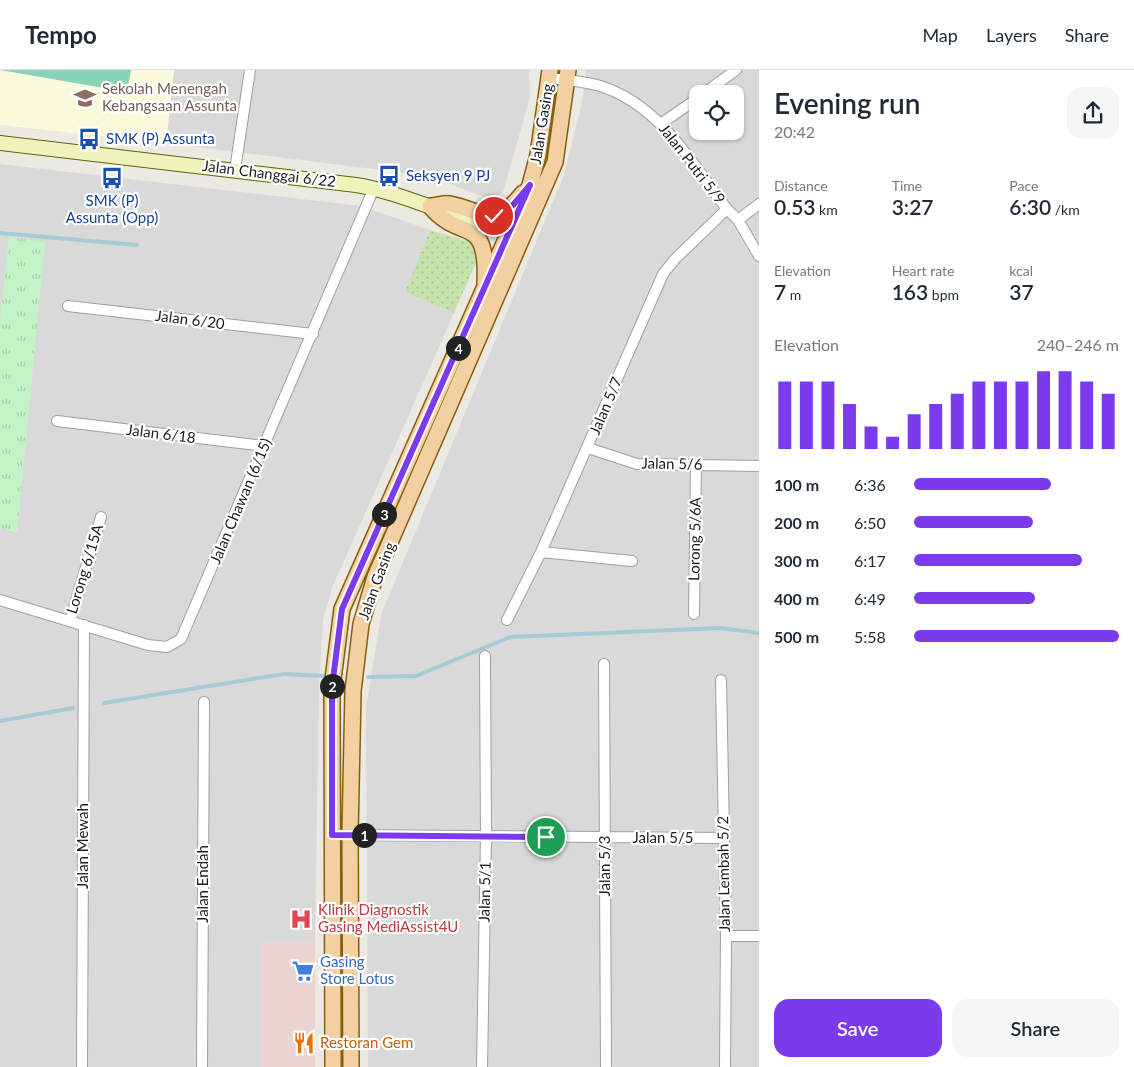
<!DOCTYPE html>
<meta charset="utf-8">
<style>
:root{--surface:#fff;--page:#f6f6f7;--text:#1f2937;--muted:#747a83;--line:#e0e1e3;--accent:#7c3aed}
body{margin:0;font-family:Lato,sans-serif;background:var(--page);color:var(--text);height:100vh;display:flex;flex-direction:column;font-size:19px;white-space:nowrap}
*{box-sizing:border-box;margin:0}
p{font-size:16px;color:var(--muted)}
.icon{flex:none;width:28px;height:28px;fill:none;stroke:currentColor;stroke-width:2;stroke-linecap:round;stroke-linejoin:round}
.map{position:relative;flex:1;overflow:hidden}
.sheet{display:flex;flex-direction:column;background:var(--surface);width:375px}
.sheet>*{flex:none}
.controls{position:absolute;left:689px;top:15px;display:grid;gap:10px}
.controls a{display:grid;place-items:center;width:55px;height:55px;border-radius:10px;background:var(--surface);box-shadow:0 1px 4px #0004;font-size:25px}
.pin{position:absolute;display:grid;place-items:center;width:42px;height:42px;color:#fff;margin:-21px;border:2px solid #fff;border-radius:50%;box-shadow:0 1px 5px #0007}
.km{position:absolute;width:25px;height:25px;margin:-12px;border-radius:50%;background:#222;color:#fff;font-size:14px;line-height:25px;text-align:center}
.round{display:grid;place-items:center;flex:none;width:52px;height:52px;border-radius:15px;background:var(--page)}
.headline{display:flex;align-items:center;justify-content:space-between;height:85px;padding:0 15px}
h1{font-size:28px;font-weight:600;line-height:38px}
.metrics{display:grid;grid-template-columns:repeat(3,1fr);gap:8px;height:85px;padding:5px 15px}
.metrics div{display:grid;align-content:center}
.metrics b{font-size:21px;font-weight:600}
.metrics small{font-size:14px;font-weight:400}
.metrics p{font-size:14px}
.chart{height:140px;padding:10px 15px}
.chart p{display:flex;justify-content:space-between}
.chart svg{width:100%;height:90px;margin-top:5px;stroke:var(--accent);stroke-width:6}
.button{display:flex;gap:10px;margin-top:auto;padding:10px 15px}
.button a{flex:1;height:58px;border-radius:15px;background:var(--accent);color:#fff;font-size:20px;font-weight:600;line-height:58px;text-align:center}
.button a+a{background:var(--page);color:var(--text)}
ul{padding:0 15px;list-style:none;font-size:16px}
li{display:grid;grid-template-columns:80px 60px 1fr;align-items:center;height:38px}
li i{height:12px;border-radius:6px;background:var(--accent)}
header{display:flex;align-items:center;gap:30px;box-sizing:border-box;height:70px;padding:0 25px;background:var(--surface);border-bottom:1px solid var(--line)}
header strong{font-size:24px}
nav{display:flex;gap:28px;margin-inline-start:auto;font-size:18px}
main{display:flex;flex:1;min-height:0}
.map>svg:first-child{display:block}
</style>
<header>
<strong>Tempo</strong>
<nav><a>Map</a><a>Layers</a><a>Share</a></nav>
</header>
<main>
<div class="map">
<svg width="759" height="997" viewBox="0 0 759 997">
<defs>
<pattern id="grass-dots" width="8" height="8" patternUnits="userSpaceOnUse" patternTransform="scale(1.25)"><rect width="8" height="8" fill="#c6e2ad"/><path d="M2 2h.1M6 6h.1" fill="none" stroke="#aac194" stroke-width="1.8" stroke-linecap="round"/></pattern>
<pattern id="park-tufts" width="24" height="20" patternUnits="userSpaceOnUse" patternTransform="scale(1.25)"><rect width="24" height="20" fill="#c3f3c7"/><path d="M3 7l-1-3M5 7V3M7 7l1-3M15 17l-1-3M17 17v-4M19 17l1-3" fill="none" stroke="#a7d0aa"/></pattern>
</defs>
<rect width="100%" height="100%" fill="#ece9e2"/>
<path fill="#dad9d9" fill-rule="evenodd" d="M174 0H529L530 27 503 122 492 130 429 106 166 73Z
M586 0H759V997H368L366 638 381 545 564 105 582 33ZM698 24H735V61H698Z
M0 94 361 136 430 160 405 222 454 243 332 518 323 549 319 615 315 872 260 873V997H0Z"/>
<path fill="#ecd4d3" d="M260 872H315V997H260Z"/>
<path fill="#fbfbdc" d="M0 0H174L166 73 0 55Z"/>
<path fill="url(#grass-dots)" d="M430 160 471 172 479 186 454 243 405 222Z"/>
<path fill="url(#park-tufts)" d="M9 167 45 172 17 463 0 458V250Z"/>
<path fill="#87d4b7" d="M0 0H131L127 22Z"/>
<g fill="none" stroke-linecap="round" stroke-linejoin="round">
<path stroke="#a7cbd6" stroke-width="4" d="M0 163 137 175
M368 607 416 606 510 567 720 558 759 563
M104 633 284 604 325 606
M0 651 73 638"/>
<g stroke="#a0a0a0" stroke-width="12">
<path id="street" d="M549 8C567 10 586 11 603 17 660 36 692 93 727 139L738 150 759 186
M703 24 736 0
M662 53 698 28
M235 100 250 0
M738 150 759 134
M68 236 313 264
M57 351 265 376
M588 378 637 394 759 396
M541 482 632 491
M0 530 148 575 167 577 181 569 374 118
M694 544 696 395
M507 550 541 482 663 204 675 189 727 139
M70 551 101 447
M604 594 606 997
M721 610 726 866 725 997
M332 765 723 768
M726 866H759
M82 997 84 555
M202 997 204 632
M482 997 486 766 485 586"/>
</g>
<g stroke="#5c660f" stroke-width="16">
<path id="secondary" d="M0 73 356 115C381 119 406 128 431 137 458 146 492 165 521 154"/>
</g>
<g stroke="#855f0e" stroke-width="18">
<path id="primary" d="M430 136C436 136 444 133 450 134 486 141 492 161 523 123
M430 136C461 174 488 142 485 213
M333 997 332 617 342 539 530 115 538 85 550 0
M351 997 350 765 353 621 361 554 375 507 555 92 568 0"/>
</g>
<use href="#street" stroke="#fff" stroke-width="10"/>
<use href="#secondary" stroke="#eff2ba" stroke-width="14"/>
<use href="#primary" stroke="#f2d0a2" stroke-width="15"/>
</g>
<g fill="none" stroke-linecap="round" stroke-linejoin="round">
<g stroke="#fff" stroke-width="10">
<path id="route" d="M494 146 513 135 530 115 342 539 332 617V765L546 767"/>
</g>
<use href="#route" stroke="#7c3aed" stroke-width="6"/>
</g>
<defs>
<g id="school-bare" transform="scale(1.725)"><path d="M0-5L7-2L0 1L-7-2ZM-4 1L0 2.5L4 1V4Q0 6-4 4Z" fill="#8d6e63" stroke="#fff" stroke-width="2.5" paint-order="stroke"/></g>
<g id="bus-bare" transform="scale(1.725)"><path d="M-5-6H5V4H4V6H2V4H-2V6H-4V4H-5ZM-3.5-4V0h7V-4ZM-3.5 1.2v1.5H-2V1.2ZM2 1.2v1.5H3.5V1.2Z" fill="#1a4fb4" stroke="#fff" stroke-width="2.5" paint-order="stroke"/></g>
<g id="hospital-bare" transform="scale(1.725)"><path d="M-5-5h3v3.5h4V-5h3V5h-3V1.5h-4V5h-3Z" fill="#e0444e" stroke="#fff" stroke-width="2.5" paint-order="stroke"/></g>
<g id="supermarket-bare" transform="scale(1.725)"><path d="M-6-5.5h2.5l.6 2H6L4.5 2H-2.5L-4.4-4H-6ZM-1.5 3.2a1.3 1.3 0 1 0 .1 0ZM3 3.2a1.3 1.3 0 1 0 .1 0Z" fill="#3f7fe0" stroke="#fff" stroke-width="2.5" paint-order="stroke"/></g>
<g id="restaurant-bare" transform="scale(1.725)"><path d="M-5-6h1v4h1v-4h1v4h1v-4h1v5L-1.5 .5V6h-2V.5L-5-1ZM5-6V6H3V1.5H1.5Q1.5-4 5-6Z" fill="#e8710a" stroke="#fff" stroke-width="2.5" paint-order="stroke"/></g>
</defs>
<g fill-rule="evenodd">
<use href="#school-bare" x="85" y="28"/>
<use href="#bus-bare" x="89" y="69"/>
<use href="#bus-bare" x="389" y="106"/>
<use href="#bus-bare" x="112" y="108"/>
<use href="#hospital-bare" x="301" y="849"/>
<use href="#supermarket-bare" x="303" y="901"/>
<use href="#restaurant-bare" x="304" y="973"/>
</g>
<g text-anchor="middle" stroke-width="4.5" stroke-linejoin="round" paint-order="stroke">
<g font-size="15" fill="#785e54" stroke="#fff" text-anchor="start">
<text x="102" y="24">Sekolah Menengah<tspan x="102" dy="17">Kebangsaan Assunta</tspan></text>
</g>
<g font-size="15" fill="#1c1c1c" stroke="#fff">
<text transform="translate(542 54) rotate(-81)" y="5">Jalan Gasing</text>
<text transform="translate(692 94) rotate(52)" y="5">Jalan Putri 5/9</text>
<text transform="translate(269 104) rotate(7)" y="5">Jalan Changgai 6/22</text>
<text transform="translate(190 250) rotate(7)" y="5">Jalan 6/20</text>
<text transform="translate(606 336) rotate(-67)" y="5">Jalan 5/7</text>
<text transform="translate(161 364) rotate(7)" y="5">Jalan 6/18</text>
<text transform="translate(672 394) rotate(1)" y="5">Jalan 5/6</text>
<text transform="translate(241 431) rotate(-67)" y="5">Jalan Chawan (6/15)</text>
<text transform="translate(695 469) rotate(-89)" y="5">Lorong 5/6A</text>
<text transform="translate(85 499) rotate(-73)" y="5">Lorong 6/15A</text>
<text transform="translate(377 511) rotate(-70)" y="5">Jalan Gasing</text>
<text x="663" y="773">Jalan 5/5</text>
<text transform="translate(83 776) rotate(-90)" y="5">Jalan Mewah</text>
<text transform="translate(605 796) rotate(-90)" y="5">Jalan 5/3</text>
<text transform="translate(724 804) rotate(-91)" y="5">Jalan Lembah 5/2</text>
<text transform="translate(203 814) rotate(-90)" y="5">Jalan Endah</text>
<text transform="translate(485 822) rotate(-89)" y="5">Jalan 5/1</text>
</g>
<g font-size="15" fill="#164399" stroke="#fff" text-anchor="start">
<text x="106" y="74">SMK (P) Assunta</text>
<text x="406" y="111">Seksyen 9 PJ</text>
<text x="112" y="136" text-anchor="middle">SMK (P)<tspan x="112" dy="17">Assunta (Opp)</tspan></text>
</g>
<g font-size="15" fill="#be3a42" stroke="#fff" text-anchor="start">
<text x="318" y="845">Klinik Diagnostik<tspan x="318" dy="17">Gasing MediAssist4U</tspan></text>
</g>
<g font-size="15" fill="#366cbe" stroke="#fff" text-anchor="start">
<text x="320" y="897">Gasing<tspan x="320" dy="17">Store Lotus</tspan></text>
</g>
<g font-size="15" fill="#c56008" stroke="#fff" text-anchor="start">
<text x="320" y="978">Restoran Gem</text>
</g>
</g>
</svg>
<div class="controls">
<a><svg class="icon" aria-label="locate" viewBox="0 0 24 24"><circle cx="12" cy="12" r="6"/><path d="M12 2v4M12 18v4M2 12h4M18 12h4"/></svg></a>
</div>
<div class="pin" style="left:546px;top:767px;background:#1e9e55"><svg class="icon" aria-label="arrive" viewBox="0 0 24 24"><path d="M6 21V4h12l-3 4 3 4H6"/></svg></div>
<div class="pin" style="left:494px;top:146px;background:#d93025"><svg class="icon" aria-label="check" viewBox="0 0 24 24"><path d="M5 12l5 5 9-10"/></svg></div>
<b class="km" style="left:364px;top:765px">1</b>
<b class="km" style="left:332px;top:616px">2</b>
<b class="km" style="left:384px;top:444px">3</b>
<b class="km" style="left:458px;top:278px">4</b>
</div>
<section class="sheet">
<div class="headline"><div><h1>Evening run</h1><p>20:42</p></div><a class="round"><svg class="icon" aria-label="share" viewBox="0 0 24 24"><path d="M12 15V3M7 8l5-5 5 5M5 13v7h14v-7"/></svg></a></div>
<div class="metrics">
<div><p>Distance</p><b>0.53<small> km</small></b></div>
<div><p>Time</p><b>3:27</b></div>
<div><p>Pace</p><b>6:30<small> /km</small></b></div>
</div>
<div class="metrics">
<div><p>Elevation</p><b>7<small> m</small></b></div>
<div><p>Heart rate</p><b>163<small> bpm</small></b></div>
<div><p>kcal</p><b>37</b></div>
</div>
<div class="chart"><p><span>Elevation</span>240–246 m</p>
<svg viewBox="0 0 160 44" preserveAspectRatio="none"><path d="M5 44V11M15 44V11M25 44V11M35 44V22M45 44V33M55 44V38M65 44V27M75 44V22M85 44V17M95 44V11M105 44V11M115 44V11M125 44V6M135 44V6M145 44V11M155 44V17"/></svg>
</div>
<ul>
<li><b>100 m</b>6:36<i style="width:67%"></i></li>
<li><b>200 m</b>6:50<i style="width:58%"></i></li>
<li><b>300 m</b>6:17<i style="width:82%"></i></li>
<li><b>400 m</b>6:49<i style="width:59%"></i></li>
<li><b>500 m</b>5:58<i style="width:100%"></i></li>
</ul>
<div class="button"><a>Save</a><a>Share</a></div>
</section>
</main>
